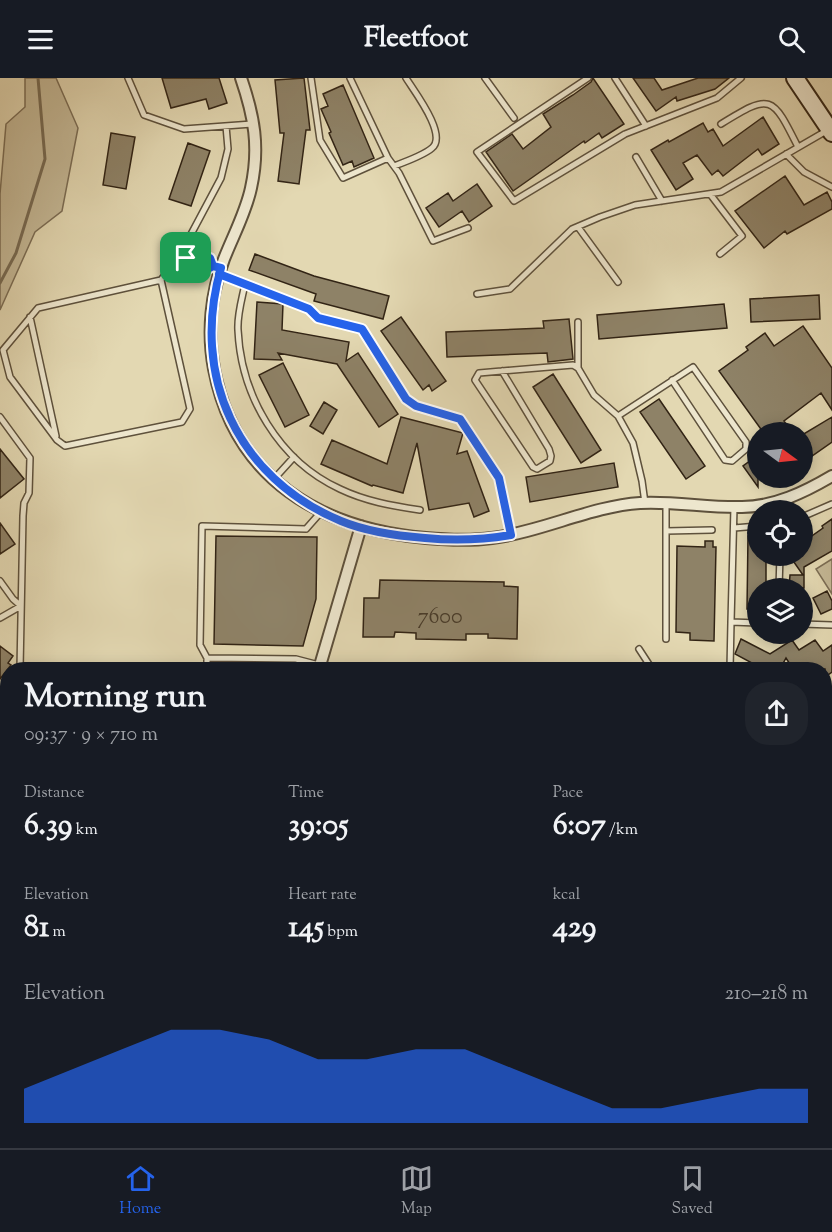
<!DOCTYPE html>
<meta charset="utf-8">
<style>
:root{--surface:#171b24;--page:#20242c;--text:#f1f3f6;--muted:#9ea1a6;--line:#363941;--accent:#2563eb}
body{margin:0;font-family:"Sorts Mill Goudy",serif;background:var(--page);color:var(--text);height:100vh;display:flex;flex-direction:column;font-size:22px;white-space:nowrap}
*{box-sizing:border-box;margin:0}
p{font-size:20px;color:var(--muted)}
.icon{flex:none;width:33px;height:33px;fill:none;stroke:currentColor;stroke-width:2;stroke-linecap:round;stroke-linejoin:round}
.map{position:relative;flex:1;overflow:hidden}
.details{position:absolute;left:0px;top:584px;width:832px;height:488px;display:flex;flex-direction:column;background:var(--surface);border-radius:24px 24px 0 0;box-shadow:0 3px 15px #0003}
.details>*{flex:none}
.needle{width:39px;rotate:105deg}
.fabs{position:absolute;left:747px;top:344px;display:grid;gap:12px}
.fabs a{display:grid;place-items:center;width:66px;height:66px;border-radius:50%;background:var(--surface);box-shadow:0 3px 15px #0003;font-size:30px}
.pin{position:absolute;display:grid;place-items:center;width:51px;height:51px;color:#fff;margin:-26px;border-radius:12px;box-shadow:0 3px 9px #0006}
.round{display:grid;place-items:center;flex:none;width:63px;height:63px;border-radius:24px;background:var(--page)}
.head{display:flex;align-items:center;justify-content:space-between;height:102px;padding:0 24px}
h1{font-size:33px;font-weight:800;line-height:45px}
.metrics{display:grid;grid-template-columns:repeat(3,1fr);gap:9px;height:102px;padding:6px 24px}
.metrics div{display:grid;align-content:center}
.metrics b{font-size:30px;font-weight:800}
.metrics small{font-size:16px;font-weight:400}
.metrics p{font-size:16px}
.chart{height:168px;padding:12px 24px}
.chart p{display:flex;justify-content:space-between}
.chart svg{width:100%;height:108px;margin-top:6px;fill:var(--accent);opacity:.7}
header{display:flex;justify-content:space-between;align-items:center;height:78px;padding:0 24px;background:var(--surface);font-size:27px;font-weight:800}
.tabs{display:flex;justify-content:space-around;align-items:center;height:84px;border-top:2px solid var(--line);background:var(--surface);font-size:16px;color:var(--muted)}
.tabs a{display:grid;justify-items:center;gap:3px}
.tabs .on{color:var(--accent)}
.map>svg:first-child{display:block}
</style>
<header><svg class="icon" aria-label="menu" viewBox="0 0 24 24"><path d="M4 6h16M4 12h16M4 18h16"/></svg>Fleetfoot<svg class="icon" aria-label="search" viewBox="0 0 24 24"><circle cx="10" cy="10" r="6"/><path d="M15 15l6 6"/></svg></header>
<div class="map">
<svg width="832" height="1070" viewBox="0 0 832 1070">
<rect width="100%" height="100%" fill="#e3d8b2"/>
<filter id="stains"><feTurbulence type="fractalNoise" baseFrequency=".00333" numOctaves="4"/><feColorMatrix values="0 0 0 0 .2 0 0 0 0 .09 0 0 0 0 .02 0 0 0 .5 -.17"/></filter>
<radialGradient id="worn" r=".72"><stop offset=".6" stop-color="#630" stop-opacity="0"/><stop offset="1" stop-color="#630" stop-opacity=".3"/></radialGradient>
<path fill="#c5b997" stroke="#7c6e56" stroke-width="1.5" d="M25 0H56L78 50 62 133 35 154 0 232V116L6 46 25 29Z
M832 481V516L816 491Z"/>
<g fill="none" stroke-linecap="round" stroke-linejoin="round">
<path stroke="#786b53" stroke-width="3" d="M0 205 16 175 45 81 38 0
M538 1070 542 1064"/>
</g>
<path fill="#8e8267" stroke="#322415" stroke-width="1.5" d="M162 0H219L227 25 209 31 206 21 171 30Z
M304 0 310 52H306L299 106 278 103 284 55H280L275 2Z
M593 0 624 46 602 60 599 55 585 65 584 63 513 113 486 74 512 56 523 71 551 49 543 36 573 17 591 4Z
M633 0H654L662 12 698 0H729L715 11 677 23 676 19 656 33Z
M343 7 374 80 354 89 352 83 343 87 329 55 331 54 321 31 328 28 323 16Z
M763 39 779 66 762 77 758 71 723 98 718 92 712 97 697 77 683 85 693 101 676 112 651 72 668 62 669 64 703 45 708 54 713 51 723 68Z
M111 55 135 59 126 111 103 107Z
M188 65 210 73 191 128 169 121Z
M785 98 804 127 827 114 832 124V131L787 156 785 153 764 170 735 133Z
M477 106 492 128 469 144 462 133 439 149 426 130 448 115 453 123Z
M255 176 314 198 389 218 383 241 314 223 316 216 249 192Z
M819 217 820 241 751 244 750 221Z
M257 224 283 226 282 252 349 264 346 283 358 275 398 336 379 349 337 286 278 275 282 282 254 281Z
M724 226 727 250 599 261 597 237Z
M401 239 446 303 432 313 429 307 423 312 381 253Z
M569 241 573 281 548 284 547 275 447 279 446 254 544 250 543 243Z
M803 248 832 290V332L821 315 784 343 786 346 774 354H763L719 293 748 272 746 269 765 255 774 268Z
M283 285 309 337 285 349 259 297Z
M553 296 601 372 581 385 533 309Z
M659 321 705 388 686 401 640 334Z
M324 324 337 332 323 356 310 348Z
M401 339 463 355 457 376 467 373 489 433 474 439 469 425 429 432 417 365 403 415 373 407 372 408 321 386 332 362 387 386Z
M832 339V364L802 385V357Z
M0 371 24 401 0 420Z
M758 377V409L743 388Z
M614 385 618 409 530 424 526 399Z
M832 441V473L804 489V510H789L790 497H803L789 477H802V465L823 450 822 448Z
M0 445 15 466 0 476Z
M216 458 317 459 316 521 303 568 214 566Z
M748 458H758V477H766V510H758V531H747Z
M705 463H713V469H716L714 563 690 562V555L676 554 677 468 705 469Z
M380 502 504 504V508L518 509 517 561 488 560V556H466V562L416 561V555L395 554 394 559H363L364 520H379Z
M827 513 832 523V531L821 536 813 520Z
M741 561 770 576 792 562 799 572 815 562 823 573 832 567V594L825 599V591H793L786 580 780 591H763L735 576Z
M0 568 13 578 8 585 11 587 0 601Z"/>
<g fill="none" stroke-linecap="round" stroke-linejoin="round">
<g stroke="#5e513c" stroke-width="8">
<path id="service" d="M128 0 144 37 184 51 252 46
M311 0 320 62 343 100 388 80 350 0
M485 0 514 40
M588 0 477 74 514 123 625 56 717 20 741 0
M615 0 646 48
M721 46C771 15 772 17 798 69
M786 76 804 94 832 109
M636 79 662 123
M388 80 399 95 433 163 468 150
M394 88C405 84 424 77 432 70 448 57 414 13 406 0
M710 116 742 158 720 176
M578 149 618 204
M180 177 221 100 228 71 226 48
M186 180 188 186 206 192 213 188
M219 196 309 231 318 240 362 251 406 321 416 328 460 341 499 400 511 457
M161 202 38 230 3 272 10 299 57 362 65 368 182 344 190 331 161 202 180 177 186 180 193 175 210 180 213 188 221 190
M245 206C242 221 237 237 238 252 241 318 279 383 340 411 365 423 392 428 420 432
M477 216 510 211 572 151 600 139 635 127 721 114 828 52
M30 239 56 358
M578 244V290
M502 293 549 371 551 378 550 383 537 391 533 389 475 302 479 295 573 287 578 290 594 317 618 338
M0 339 30 380 29 415 24 425 23 438 20 591
M274 401 294 379
M645 425 642 403 633 365 618 338 693 289 746 364V371L732 383 725 382 672 302
M802 439 832 426
M734 450 758 448
M666 453 712 452
M0 503 13 521 21 528 0 540
M779 510 780 477
M731 544 734 429
M802 546 832 547
M666 561V425
M639 571 652 591
M207 580 200 567 202 448 306 451 321 434
M207 591V580L296 581 319 587
M730 591 731 544 758 545
M825 621H832
M825 728H832
M420 1064 423 1070
M402 1070 405 1064
M821 1070 832 1066"/>
</g>
<g stroke="#5e513c" stroke-width="14">
<path id="minor" d="M241 0C254 38 260 69 251 110 246 134 233 158 224 181 211 215 207 254 214 291 235 401 321 451 426 460 448 462 470 463 492 460 541 454 592 428 640 425 674 423 708 430 742 429 774 429 805 414 832 398
M319 591 361 448"/>
</g>
<g stroke="#322415" stroke-width="20">
<path id="secondary" d="M795 0 832 55
M0 708 8 710
M825 752H832
M369 1070 374 1064"/>
</g>
<g stroke="#322415" stroke-width="24">
<path id="motorway" d="M0 752H8
M825 768H832
M825 798 832 797
M0 800 8 798
M825 820 832 819
M0 836H8
M825 847 832 846
M825 866 832 865
M0 892H8
M0 918 8 920
M0 968 8 975
M0 997 8 1004
M0 1059 9 1070
M64 1064 70 1070
M97 1064 103 1070
M236 1070 239 1064"/>
</g>
<use href="#service" stroke="#ede6cd" stroke-width="5"/>
<use href="#minor" stroke="#ede6cd" stroke-width="10"/>
<use href="#secondary" stroke="#ede6cd" stroke-width="16"/>
<use href="#motorway" stroke="#e3d8b2" stroke-width="21"/>
</g>
<g fill="none" stroke-linecap="round" stroke-linejoin="round">
<g stroke="#fff" stroke-width="12">
<path id="route" d="M186 180 188 186 206 192 213 188 221 190C190 297 237 400 341 443 365 453 399 458 425 460 455 463 482 462 511 457L499 400 460 341 416 328 406 321 362 251 318 240 309 231 219 196 221 190 213 188 210 180 193 175 186 180"/>
</g>
<use href="#route" stroke="#2563eb" stroke-width="8"/>
</g>
<g text-anchor="middle" stroke-width="5" stroke-linejoin="round" paint-order="stroke">
<g font-size="22" fill="#493c2a">
<text x="440" y="545">7600</text>
</g>
</g>
<rect width="100%" height="100%" filter="url(#stains)"/>
<rect width="100%" height="100%" fill="url(#worn)"/>
</svg>
<div class="fabs">
<a><svg class="needle" viewBox="-14 -14 28 28"><path d="M0-13l5 13h-10z" fill="#e53935"/><path d="M0 13l5-13h-10z" fill="#9ea1a6"/></svg></a>
<a><svg class="icon" aria-label="locate" viewBox="0 0 24 24"><circle cx="12" cy="12" r="6"/><path d="M12 2v4M12 18v4M2 12h4M18 12h4"/></svg></a>
<a><svg class="icon" aria-label="layers" viewBox="0 0 24 24"><path d="M12 4l9 5-9 5-9-5zM3 14l9 5 9-5"/></svg></a>
</div>
<div class="pin" style="left:186px;top:180px;background:#1e9e55"><svg class="icon" aria-label="arrive" viewBox="0 0 24 24"><path d="M6 21V4h12l-3 4 3 4H6"/></svg></div>
<section class="details">
<div class="head"><div><h1>Morning run</h1><p>09:37 · 9 × 710 m</p></div><a class="round"><svg class="icon" aria-label="share" viewBox="0 0 24 24"><path d="M12 15V3M7 8l5-5 5 5M5 13v7h14v-7"/></svg></a></div>
<div class="metrics">
<div><p>Distance</p><b>6.39<small> km</small></b></div>
<div><p>Time</p><b>39:05</b></div>
<div><p>Pace</p><b>6:07<small> /km</small></b></div>
</div>
<div class="metrics">
<div><p>Elevation</p><b>81<small> m</small></b></div>
<div><p>Heart rate</p><b>145<small> bpm</small></b></div>
<div><p>kcal</p><b>429</b></div>
</div>
<div class="chart"><p><span>Elevation</span>210–218 m</p>
<svg viewBox="0 0 160 44" preserveAspectRatio="none"><path d="M0 44V30L10 22L20 14L30 6L40 6L50 10L60 18L70 18L80 14L90 14L100 22L110 30L120 38L130 38L140 34L150 30L160 30V44z"/></svg>
</div>
</section>
</div>
<nav class="tabs">
<a class="on"><svg class="icon" aria-label="home" viewBox="0 0 24 24"><path d="M3 11l9-7 9 7M6 9v11h12V9"/></svg>Home</a>
<a><svg class="icon" aria-label="map" viewBox="0 0 24 24"><path d="M3 6l6-2 6 2 6-2v14l-6 2-6-2-6 2zM9 4v14M15 6v14"/></svg>Map</a>
<a><svg class="icon" aria-label="saved" viewBox="0 0 24 24"><path d="M7 4h10v16l-5-4-5 4z"/></svg>Saved</a>
</nav>
